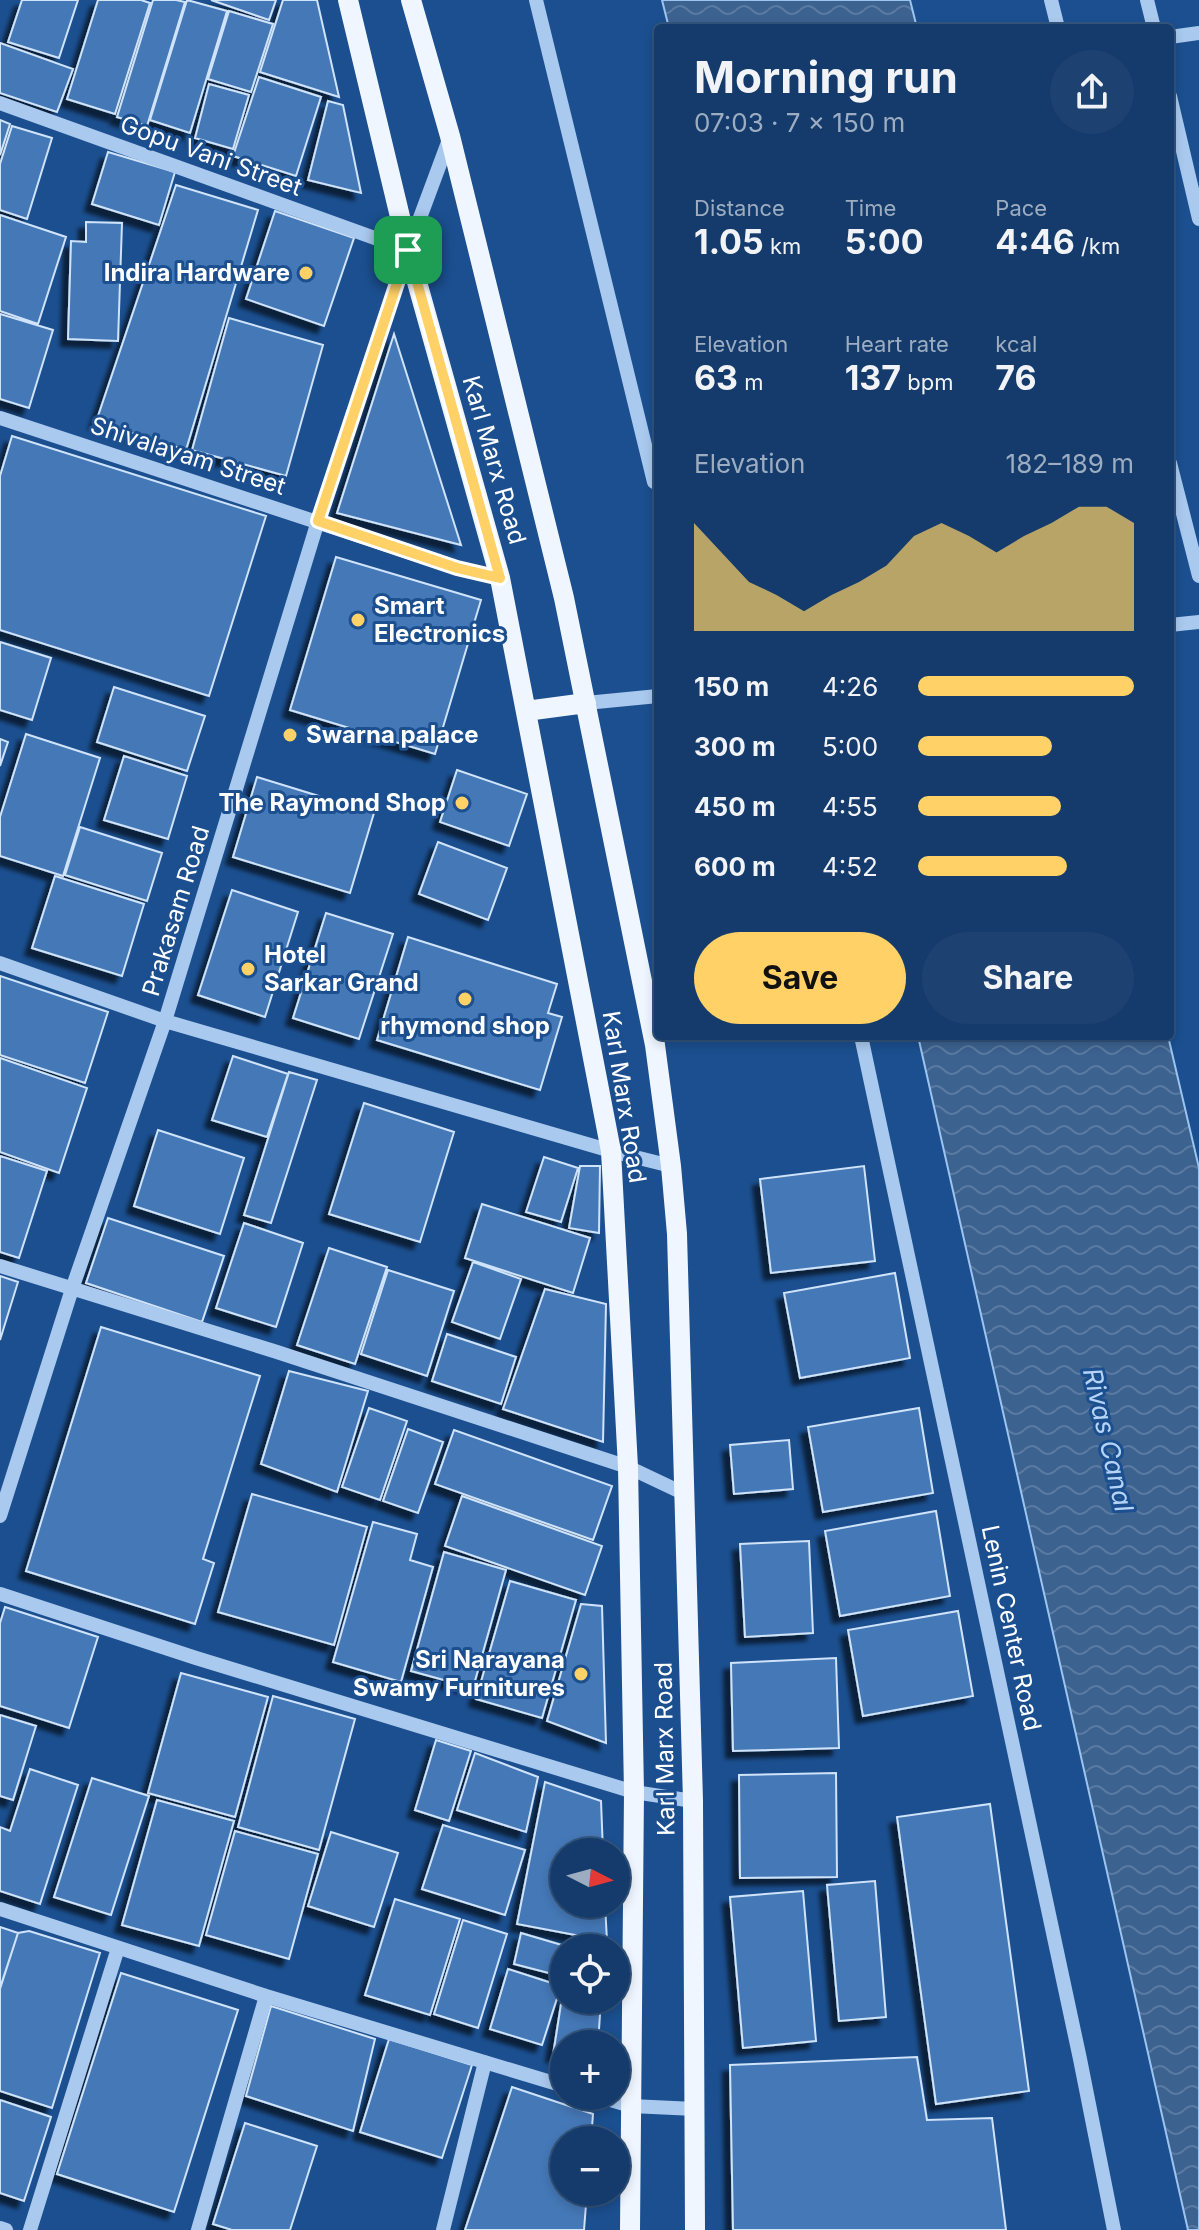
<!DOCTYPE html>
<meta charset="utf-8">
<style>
:root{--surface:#143b6b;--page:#1d4271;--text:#f1f3f6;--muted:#9dadc1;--line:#33557e;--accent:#ffd166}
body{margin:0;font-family:Inter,sans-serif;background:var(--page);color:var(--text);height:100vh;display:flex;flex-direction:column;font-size:30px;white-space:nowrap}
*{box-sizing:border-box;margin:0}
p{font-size:26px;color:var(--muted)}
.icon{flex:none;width:44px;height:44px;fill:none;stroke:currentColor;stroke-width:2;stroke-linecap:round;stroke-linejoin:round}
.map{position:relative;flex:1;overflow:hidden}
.side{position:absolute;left:654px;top:24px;width:520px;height:1016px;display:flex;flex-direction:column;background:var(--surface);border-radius:8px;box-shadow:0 4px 12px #0003,0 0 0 2px var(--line)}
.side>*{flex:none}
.needle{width:52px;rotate:96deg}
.tools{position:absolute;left:550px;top:1838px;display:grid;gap:16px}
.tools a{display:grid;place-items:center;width:80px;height:80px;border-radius:50%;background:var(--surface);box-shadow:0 4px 12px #0003,0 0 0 2px var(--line);font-size:40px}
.pin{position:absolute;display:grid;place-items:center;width:68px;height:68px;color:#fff;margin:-34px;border-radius:16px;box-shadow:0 4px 12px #0006}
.round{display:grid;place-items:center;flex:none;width:84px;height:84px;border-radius:42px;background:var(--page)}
.overview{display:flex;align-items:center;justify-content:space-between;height:136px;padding:0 40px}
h1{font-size:44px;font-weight:700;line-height:60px}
.stats{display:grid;grid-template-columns:repeat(3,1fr);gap:12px;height:136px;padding:8px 40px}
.stats div{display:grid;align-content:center}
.stats b{font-size:34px;font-weight:700}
.stats small{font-size:22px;font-weight:400}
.stats p{font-size:22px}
.chart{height:224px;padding:16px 40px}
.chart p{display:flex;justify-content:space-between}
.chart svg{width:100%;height:144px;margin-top:8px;fill:var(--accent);opacity:.7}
.button{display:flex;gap:16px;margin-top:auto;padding:16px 40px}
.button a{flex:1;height:92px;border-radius:48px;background:var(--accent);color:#111;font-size:32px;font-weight:700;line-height:92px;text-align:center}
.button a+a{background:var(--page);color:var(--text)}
ul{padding:0 40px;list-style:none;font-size:26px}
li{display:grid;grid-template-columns:128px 96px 1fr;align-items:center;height:60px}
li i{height:20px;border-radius:10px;background:var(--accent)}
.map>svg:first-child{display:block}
</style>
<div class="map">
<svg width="1199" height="2230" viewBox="0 0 1199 2230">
<defs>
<pattern id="water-waves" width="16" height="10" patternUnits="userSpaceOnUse" patternTransform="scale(2)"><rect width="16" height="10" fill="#3c6290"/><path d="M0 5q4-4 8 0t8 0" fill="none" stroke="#597aa1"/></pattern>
<filter id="shadow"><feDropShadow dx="-7" dy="7" stdDeviation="2" flood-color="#0009"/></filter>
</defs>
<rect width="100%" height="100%" fill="#1b4f8f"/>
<path fill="url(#water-waves)" stroke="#9cc4f0" stroke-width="2" d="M662 0H910L917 28H669Z
M918 1036H1168L1199 1168V2230H1188Z"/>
<path fill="#4478b7" stroke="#cfe3fa" stroke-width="2" filter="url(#shadow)" d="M22 0H78L59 58 8 42Z
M98 0H141L150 3 115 114 67 99Z
M153 0H176L185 2 147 126 117 117Z
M187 0 227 11 190 133 150 120Z
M211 0H276L269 20Z
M283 0H317L339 97 260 72Z
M229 11 273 24 251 92 208 79Z
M0 43 73 69 57 112 0 93Z
M259 77 321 97 296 176 233 156Z
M209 84 249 95 233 149 195 138Z
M328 101 343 105 361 193 308 180Z
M0 120 10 124 0 155Z
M12 126 52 138 27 219 0 210V164Z
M108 152 175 172 159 225 92 204Z
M176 185 258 210 186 450 96 422Z
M275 211 354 238 324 326 246 299Z
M0 215 66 237 38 324 0 311Z
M86 222 122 223 118 341 68 339 71 241 86 242Z
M0 314 53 330 29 408 0 399Z
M229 318 323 345 286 476 192 450Z
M394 334 461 545 337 513Z
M12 436 266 516 209 696 0 630V476Z
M336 557 481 600 435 754 290 710Z
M0 642 51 658 32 720 0 710Z
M114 687 205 716 187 771 97 742Z
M26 734 100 758 63 876 0 856V817Z
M0 739 8 742 0 766Z
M124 756 187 776 168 839 104 820Z
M457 770 527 794 509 846 440 822Z
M257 777 374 813 350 893 233 857Z
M80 827 162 853 147 901 65 875Z
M438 842 507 868 488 920 419 894Z
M55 876 144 904 122 976 32 948Z
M232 890 298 912 265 1017 198 995Z
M326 913 393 934 359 1039 293 1018Z
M408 937 557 984 548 1013 562 1017 540 1090 377 1040Z
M0 976 108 1012 85 1083 0 1055Z
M233 1056 288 1074 267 1137 212 1120Z
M0 1058 87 1088 59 1173 0 1152Z
M289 1072 317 1080 271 1223 244 1215Z
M364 1103 454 1132 420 1242 329 1214Z
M158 1130 244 1158 220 1234 134 1206Z
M0 1156 47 1171 19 1258 0 1252Z
M544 1157 578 1168 561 1222 526 1212Z
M580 1166H600L599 1233 569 1228Z
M864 1166 875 1261 771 1273 760 1179Z
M482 1204 590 1238 573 1293 465 1258Z
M108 1218 224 1256 202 1322 86 1283Z
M244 1223 303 1243 276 1327 216 1308Z
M329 1248 387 1267 355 1364 297 1345Z
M473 1262 521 1279 500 1339 452 1322Z
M388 1270 454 1291 427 1376 361 1354Z
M895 1273 910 1358 800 1378 784 1293Z
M0 1276 18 1282 0 1340Z
M545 1289 606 1304 603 1442 503 1409Z
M101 1327 260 1376 203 1559 214 1563 195 1624 26 1571Z
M447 1334 516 1357 501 1404 432 1381Z
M289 1371 368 1391 337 1492 261 1464Z
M369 1408 407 1421 380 1500 342 1487Z
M919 1408 933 1493 823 1512 808 1427Z
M408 1429 443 1442 418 1513 383 1501Z
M454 1430 612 1486 593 1540 435 1484Z
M789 1440 793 1489 734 1494 730 1445Z
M252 1494 367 1527 334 1645 218 1612Z
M462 1496 602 1546 585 1595 445 1546Z
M936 1511 950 1596 840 1616 825 1531Z
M373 1522 417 1534 410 1560 433 1567 401 1682 333 1662Z
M809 1541 813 1633 745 1637 740 1544Z
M444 1552 506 1570 473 1688 411 1671Z
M510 1581 576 1600 542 1718 476 1699Z
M581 1604 602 1606 606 1743 547 1721Z
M5 1607 98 1637 69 1728 0 1706V1623Z
M958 1611 973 1696 863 1716 848 1630Z
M836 1658 839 1748 733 1751 731 1663Z
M181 1673 268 1697 235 1817 148 1793Z
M273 1696 355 1719 319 1850 238 1827Z
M0 1715 36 1726 13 1800 0 1796Z
M436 1740 471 1751 449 1821 415 1810Z
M475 1753 538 1777 526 1832 457 1810Z
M30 1769 78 1785 40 1904 0 1891V1827L10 1831Z
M836 1773 837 1877 740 1878 739 1775Z
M92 1778 149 1796 111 1915 54 1897Z
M545 1782 601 1801 603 1852H564V1904H605L607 1941 517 1924Z
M157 1800 234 1821 199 1946 122 1925Z
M990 1804 1029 2091 936 2104 897 1817Z
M443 1825 525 1850 505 1915 422 1889Z
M235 1831 318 1854 289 1959 206 1935Z
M331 1832 398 1853 374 1927 308 1906Z
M875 1881 886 2017 839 2021 827 1885Z
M803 1891 816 2041 743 2048 730 1897Z
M395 1899 460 1919 430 2015 365 1995Z
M463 1920 507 1934 478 2028 434 2014Z
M0 1927 18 1933 0 1988Z
M29 1931 100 1953 52 2108 0 2091V1989L18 1933Z
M521 1933 572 1948H564V1977L514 1964Z
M508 1969 561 1986 542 2045 490 2029Z
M121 1973 238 2010 174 2212 57 2174Z
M564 1985V2000H601L598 2044H564V2055H553Z
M271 2006 375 2039 353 2131 246 2096Z
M389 2039 472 2065 442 2158 360 2132Z
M917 2057 927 2120 992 2118 1006 2230H733L730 2065Z
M512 2087 593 2114 591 2140H564V2192H587L584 2230H465Z
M0 2100 51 2117 24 2201 0 2193Z
M245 2123 317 2146 290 2230H232L213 2224Z"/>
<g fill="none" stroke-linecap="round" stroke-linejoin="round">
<path stroke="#a9c9ee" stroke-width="14" d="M536 0 654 482
M1051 0 1058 28
M1147 0 1154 28
M1170 37 1199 33
M1170 96 1199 219
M0 103 408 250
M0 418 457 568 500 578
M1170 463 1199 576
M1170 625 1199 622
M586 703 658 696
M0 963 165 1021 611 1151 671 1166
M861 1036 1080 2059 1114 2230
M0 1266 277 1352 628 1467 685 1494
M0 1516 72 1289 165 1021 318 521 408 250 450 137
M0 1594 196 1658 634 1792 693 1801
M0 1909 266 1996 564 2086
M597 2096 631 2106 695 2109
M0 2228 6 2230
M30 2230 118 1948
M198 2230 266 1996
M443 2230 485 2062"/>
<path stroke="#f0f6ff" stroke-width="20" d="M348 0 408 250 500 578 611 1151 628 1467 634 1792 630 2230
M411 0 450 136 564 598 655 1045 671 1166 677 1234 693 1801 695 2230
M526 711 586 703"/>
</g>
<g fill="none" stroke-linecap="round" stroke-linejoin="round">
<g stroke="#fff" stroke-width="16">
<path id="route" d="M408 250 500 578 457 568 318 521Z"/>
</g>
<use href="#route" stroke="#ffd166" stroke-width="10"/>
</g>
<g fill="#ffd166" stroke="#1b4f8f" stroke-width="3">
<circle cx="306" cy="273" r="8"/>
<circle cx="358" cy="620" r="8"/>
<circle cx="290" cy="735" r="8"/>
<circle cx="462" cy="803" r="8"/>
<circle cx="248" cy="969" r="8"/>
<circle cx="465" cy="999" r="8"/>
<circle cx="581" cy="1674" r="8"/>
</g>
<g text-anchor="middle" stroke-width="6" stroke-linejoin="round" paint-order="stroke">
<g font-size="24" fill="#fff" stroke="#1b4f8f">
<text transform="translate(211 156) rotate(20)" y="8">Gopu Vani Street</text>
<text transform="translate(188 456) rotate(18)" y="8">Shivalayam Street</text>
<text transform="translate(494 460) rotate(74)" y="8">Karl Marx Road</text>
<text transform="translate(176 911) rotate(-73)" y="8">Prakasam Road</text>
<text transform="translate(624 1097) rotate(81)" y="8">Karl Marx Road</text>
<text transform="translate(1011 1628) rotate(78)" y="8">Lenin Center Road</text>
<text transform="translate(665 1749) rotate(-91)" y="8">Karl Marx Road</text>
</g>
<g font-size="24" font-weight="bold" fill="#fff" stroke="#1b4f8f" text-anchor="end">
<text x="290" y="281">Indira Hardware</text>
<text x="374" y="614" text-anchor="start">Smart<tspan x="374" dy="28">Electronics</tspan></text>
<text x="306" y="743" text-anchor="start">Swarna palace</text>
<text x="446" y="811">The Raymond Shop</text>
<text x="264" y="963" text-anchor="start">Hotel<tspan x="264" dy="28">Sarkar Grand</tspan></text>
<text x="465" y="1034" text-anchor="middle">rhymond shop</text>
<text x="565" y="1668">Sri Narayana<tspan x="565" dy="28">Swamy Furnitures</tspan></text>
</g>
<g font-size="26" font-style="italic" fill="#b5d3f5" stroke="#1b4f8f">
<text transform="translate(1108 1440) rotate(77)" y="9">Rivas Canal</text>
</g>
</g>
</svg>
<div class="tools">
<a><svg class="needle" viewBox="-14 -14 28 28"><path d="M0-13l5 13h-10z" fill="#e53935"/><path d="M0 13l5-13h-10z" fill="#9dadc1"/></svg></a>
<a><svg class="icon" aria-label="locate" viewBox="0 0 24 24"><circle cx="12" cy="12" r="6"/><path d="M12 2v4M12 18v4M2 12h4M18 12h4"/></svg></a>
<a>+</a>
<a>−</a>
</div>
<div class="pin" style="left:408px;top:250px;background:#1e9e55"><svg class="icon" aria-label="arrive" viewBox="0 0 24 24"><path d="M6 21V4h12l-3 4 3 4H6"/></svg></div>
<section class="side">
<div class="overview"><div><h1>Morning run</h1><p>07:03 · 7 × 150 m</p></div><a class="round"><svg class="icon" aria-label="share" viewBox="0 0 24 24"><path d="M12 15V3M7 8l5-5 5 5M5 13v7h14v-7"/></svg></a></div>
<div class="stats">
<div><p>Distance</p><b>1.05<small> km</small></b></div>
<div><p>Time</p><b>5:00</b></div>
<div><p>Pace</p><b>4:46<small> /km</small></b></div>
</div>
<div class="stats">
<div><p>Elevation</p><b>63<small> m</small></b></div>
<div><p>Heart rate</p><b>137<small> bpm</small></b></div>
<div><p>kcal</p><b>76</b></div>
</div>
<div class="chart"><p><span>Elevation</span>182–189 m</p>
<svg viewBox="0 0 160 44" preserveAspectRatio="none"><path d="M0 44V11L10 20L20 29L30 33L40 38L50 33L60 29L70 24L80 15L90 11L100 15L110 20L120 15L130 11L140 6L150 6L160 11V44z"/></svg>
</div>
<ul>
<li><b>150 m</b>4:26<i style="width:100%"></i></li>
<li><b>300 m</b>5:00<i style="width:62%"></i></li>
<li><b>450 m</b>4:55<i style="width:66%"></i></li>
<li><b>600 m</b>4:52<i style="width:69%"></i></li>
</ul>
<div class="button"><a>Save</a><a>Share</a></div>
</section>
</div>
